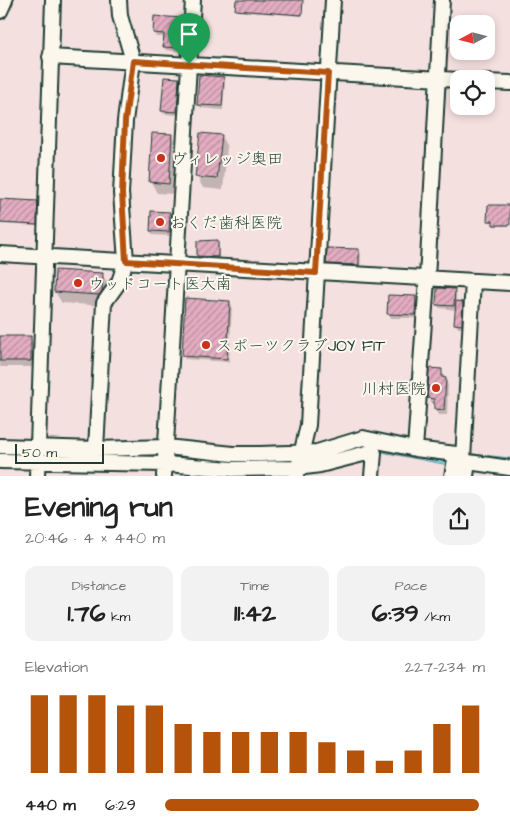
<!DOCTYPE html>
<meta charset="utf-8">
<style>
:root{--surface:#fff;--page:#f2f2f2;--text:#222;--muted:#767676;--accent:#b45309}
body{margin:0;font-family:"Architects Daughter","Klee One",sans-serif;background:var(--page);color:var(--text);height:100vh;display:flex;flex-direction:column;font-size:19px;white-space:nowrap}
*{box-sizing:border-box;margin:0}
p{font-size:16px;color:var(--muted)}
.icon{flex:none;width:28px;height:28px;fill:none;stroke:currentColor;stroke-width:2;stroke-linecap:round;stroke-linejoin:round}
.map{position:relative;height:476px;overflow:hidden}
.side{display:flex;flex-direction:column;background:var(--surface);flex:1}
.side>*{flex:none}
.needle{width:32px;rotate:263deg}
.fabs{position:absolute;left:450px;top:15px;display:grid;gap:10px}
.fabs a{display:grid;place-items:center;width:45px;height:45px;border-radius:10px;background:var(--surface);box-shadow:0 2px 8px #0003;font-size:25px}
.scale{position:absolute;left:15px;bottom:12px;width:89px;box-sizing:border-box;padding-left:5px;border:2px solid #1f3d34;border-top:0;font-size:14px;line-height:18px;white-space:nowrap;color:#1f3d34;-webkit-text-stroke:4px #fbf7ec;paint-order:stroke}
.pin{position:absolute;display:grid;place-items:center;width:42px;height:42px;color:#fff;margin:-51px -21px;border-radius:50% 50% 50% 0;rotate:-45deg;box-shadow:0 0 5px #0007}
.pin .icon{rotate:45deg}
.round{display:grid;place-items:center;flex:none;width:52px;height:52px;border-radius:15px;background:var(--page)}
.head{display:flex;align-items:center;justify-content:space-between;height:85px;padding:0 25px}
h1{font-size:28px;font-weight:700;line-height:38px}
.stats{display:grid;grid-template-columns:repeat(3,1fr);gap:8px;height:85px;padding:5px 25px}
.stats div{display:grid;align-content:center;border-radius:12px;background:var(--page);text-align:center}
.stats b{font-size:25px;font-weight:700}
.stats small{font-size:14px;font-weight:400}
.stats p{font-size:14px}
.chart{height:140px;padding:10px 25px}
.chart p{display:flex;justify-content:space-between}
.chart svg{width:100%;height:90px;margin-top:5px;stroke:var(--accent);stroke-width:6}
ul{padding:0 25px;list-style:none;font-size:16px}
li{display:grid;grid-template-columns:80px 60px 1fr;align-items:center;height:38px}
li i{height:12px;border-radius:6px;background:var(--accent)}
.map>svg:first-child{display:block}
</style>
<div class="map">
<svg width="510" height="476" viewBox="0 0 510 476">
<defs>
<pattern id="building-hatch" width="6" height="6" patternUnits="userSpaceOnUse" patternTransform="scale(1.25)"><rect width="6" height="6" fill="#e3acc1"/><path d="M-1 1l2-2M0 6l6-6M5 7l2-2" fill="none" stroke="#b78d9e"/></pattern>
</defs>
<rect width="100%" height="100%" fill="#f4e0df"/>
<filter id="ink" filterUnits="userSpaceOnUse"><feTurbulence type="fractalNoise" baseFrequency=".02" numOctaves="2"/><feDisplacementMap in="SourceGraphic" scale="10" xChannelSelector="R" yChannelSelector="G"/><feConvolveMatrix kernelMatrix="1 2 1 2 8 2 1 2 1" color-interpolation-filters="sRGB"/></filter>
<g filter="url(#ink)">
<path fill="#89d7e8" stroke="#5f99a0" d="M362 442 510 458V465L474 460 461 475H455L454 466 366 449 312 464 0 457V449L175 454Z"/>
<path fill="#0003" d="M237 0H303L302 16 237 11Z
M182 19 185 23 183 52 166 50 164 47 165 37H156L154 33Z
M223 78 225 82 223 110 201 108 199 105Z
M179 79 180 82 178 115 164 114 162 111Z
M171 135 178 146 174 194 157 193 151 182Z
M221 136 227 147 223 190 203 188 197 177Z
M0 200 38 203 37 226 0 224Z
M510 207V226H495L494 222H489L488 221Z
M169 214 171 217 170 236 153 235 151 231Z
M217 241 219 245V260H201L199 256 198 242Z
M359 251 361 254 360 268 330 267 328 263Z
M102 274 109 285 105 306 62 303 55 292Z
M454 290 456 294V302L462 303 464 306 463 328H458L456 324 457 310 440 308 437 305Z
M415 297 417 301V318H391L389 314Z
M230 302 232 306 229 362 185 359 183 356Z
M0 338H30L33 343V367H0Z
M441 370 448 385 447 415H438L435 409V404H432L429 398Z"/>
<path fill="url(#building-hatch)" stroke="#1f3d34" d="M236 0H303L302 15 235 10Z
M154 16 183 18 181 48 163 47 164 34 153 33Z
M199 75 224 77 222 106 197 105Z
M164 77 179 78 177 112 161 111Z
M152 133 172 134 169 184 149 182Z
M200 133 222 135 217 179 195 177Z
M0 199 38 201 37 225 0 223Z
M488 205H510V225H493V221H487Z
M151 211 170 212 169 232 150 231Z
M218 240V257L197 256V241Z
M327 248 359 249V265L326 264Z
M55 270 103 273 102 291 99 295 54 292Z
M437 288 455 289 454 306 436 305Z
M388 295 416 296 415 315 387 314Z
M185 298 230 301 227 359 182 356Z
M456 301 463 302 462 325 454 324Z
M0 336H31V361H0Z
M429 368 442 369V377L446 378 444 410 434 409V399L427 398Z"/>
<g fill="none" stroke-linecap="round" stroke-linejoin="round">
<g stroke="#1f3d34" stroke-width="18">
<path id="minor" d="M0 11 5 0
M50 57 459 80
M486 82 510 83
M0 254 510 283
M0 446 96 449 166 447 233 454H260L317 452 363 438 415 449 456 454 468 462 510 468
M96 449 104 303 119 282 126 261 121 193 125 121 133 61 120 16 119 0
M415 449 427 279 442 0
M463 459 473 281
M0 461 165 464 232 469 297 468 320 465 367 453H374L372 476
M37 476 53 0
M164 476 193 0
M296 476 308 425 333 0
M452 476 456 454
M466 476 468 462"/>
</g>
<use href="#minor" stroke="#fbf7ec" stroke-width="14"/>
</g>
</g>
<g fill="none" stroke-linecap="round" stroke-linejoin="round" filter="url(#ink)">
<g stroke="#fff" stroke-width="10">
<path id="route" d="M133 61 328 73 316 273 126 261 122 193 125 121Z"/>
</g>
<use href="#route" stroke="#b45309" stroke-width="6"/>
</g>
<g fill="#c8321e" stroke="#fbf7ec" stroke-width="2">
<circle cx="161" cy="158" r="5"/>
<circle cx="160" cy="222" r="5"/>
<circle cx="78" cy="283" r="5"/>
<circle cx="206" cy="345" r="5"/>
<circle cx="436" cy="388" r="5"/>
</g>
<g text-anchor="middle" stroke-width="4" stroke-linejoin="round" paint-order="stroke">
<g font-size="16" fill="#1f3d34" stroke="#fbf7ec" text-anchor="start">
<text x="171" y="164">ヴィレッジ奥田</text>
<text x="170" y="228">おくだ歯科医院</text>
<text x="88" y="289">ウッドコート医大南</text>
<text x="216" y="351">スポーツクラブJOY FIT</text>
<text x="426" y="394" text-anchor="end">川村医院</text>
</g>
</g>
</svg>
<div class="fabs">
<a><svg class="needle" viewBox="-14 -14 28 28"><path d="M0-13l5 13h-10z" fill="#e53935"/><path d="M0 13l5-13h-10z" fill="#767676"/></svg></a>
<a><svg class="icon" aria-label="locate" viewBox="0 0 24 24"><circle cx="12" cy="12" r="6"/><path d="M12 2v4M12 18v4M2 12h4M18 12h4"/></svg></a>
</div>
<div class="scale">50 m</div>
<div class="pin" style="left:189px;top:64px;background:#1e9e55"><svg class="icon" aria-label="arrive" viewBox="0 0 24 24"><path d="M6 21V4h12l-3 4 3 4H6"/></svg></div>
</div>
<section class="side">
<div class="head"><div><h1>Evening run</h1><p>20:46 · 4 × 440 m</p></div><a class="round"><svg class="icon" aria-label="share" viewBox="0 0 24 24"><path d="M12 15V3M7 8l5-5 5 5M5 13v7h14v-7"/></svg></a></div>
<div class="stats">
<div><p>Distance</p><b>1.76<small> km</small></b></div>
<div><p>Time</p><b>11:42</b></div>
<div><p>Pace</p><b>6:39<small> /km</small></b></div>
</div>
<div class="chart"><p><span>Elevation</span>227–234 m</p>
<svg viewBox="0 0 160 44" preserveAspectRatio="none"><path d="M5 44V6M15 44V6M25 44V6M35 44V11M45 44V11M55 44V20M65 44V24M75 44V24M85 44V24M95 44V24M105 44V29M115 44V33M125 44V38M135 44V33M145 44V20M155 44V11"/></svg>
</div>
<ul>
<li><b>440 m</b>6:29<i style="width:98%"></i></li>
</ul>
</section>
